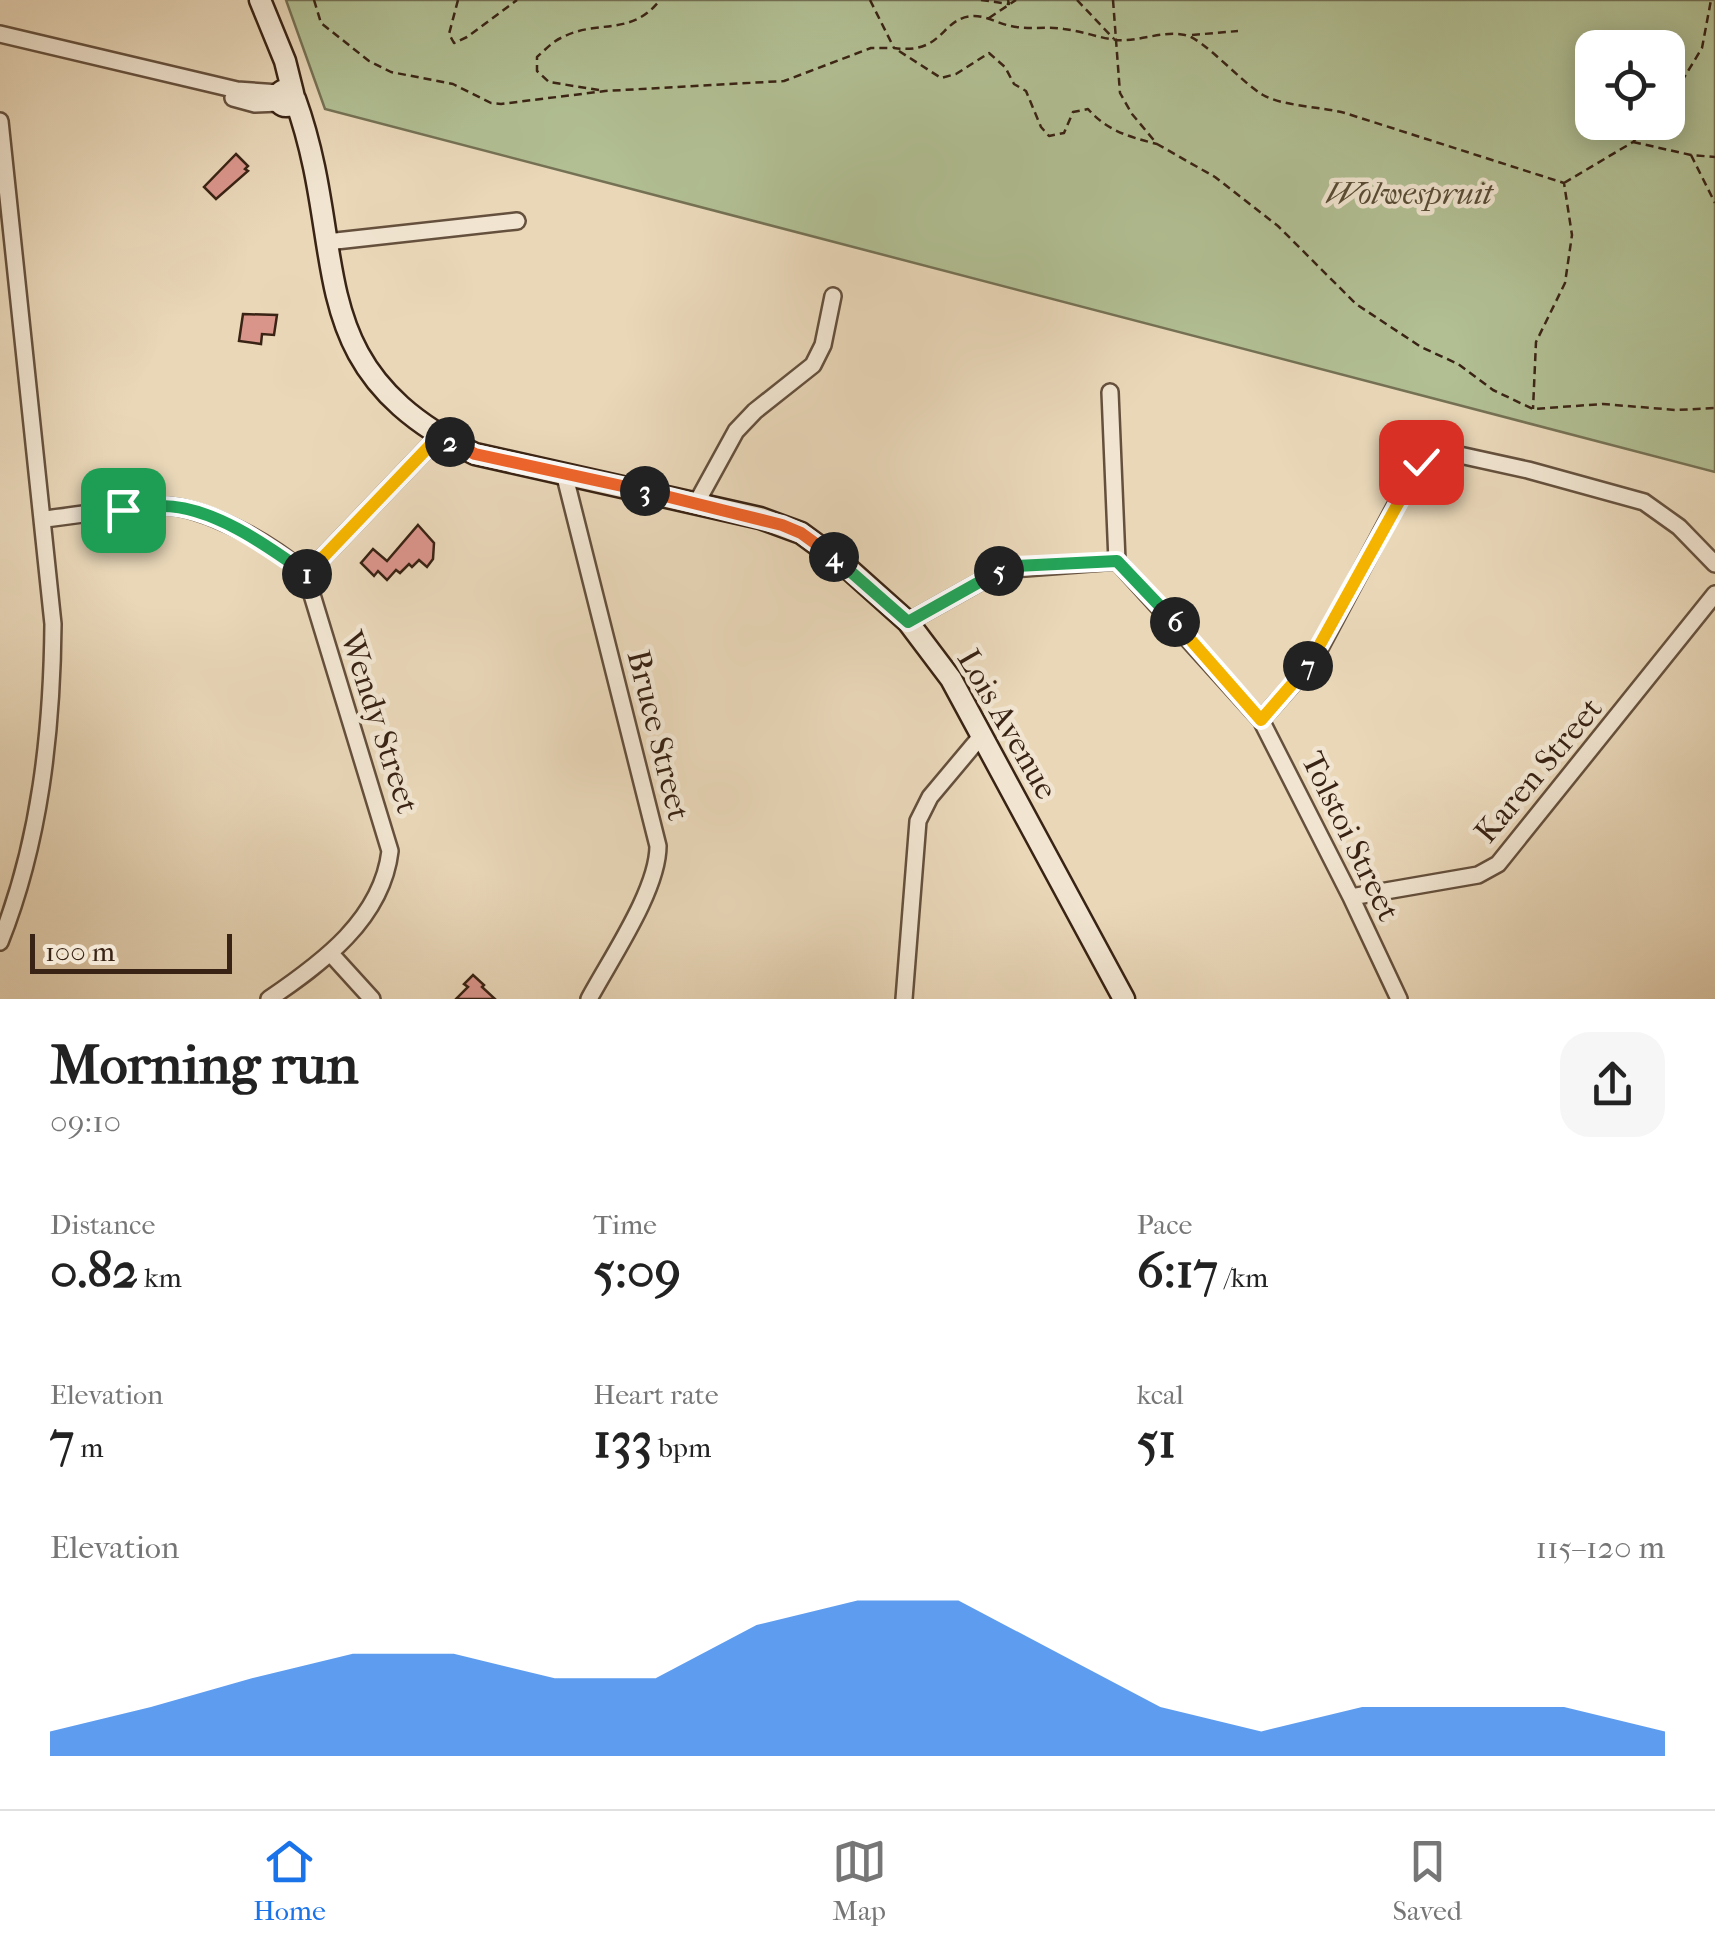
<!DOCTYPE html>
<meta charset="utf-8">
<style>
:root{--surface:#fff;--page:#f6f6f6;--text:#222;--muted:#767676;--line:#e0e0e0;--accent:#1a73e8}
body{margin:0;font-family:"IM FELL French Canon",serif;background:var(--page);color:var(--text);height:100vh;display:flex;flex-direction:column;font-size:38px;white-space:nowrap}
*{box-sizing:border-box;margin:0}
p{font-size:32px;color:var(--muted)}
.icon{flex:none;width:55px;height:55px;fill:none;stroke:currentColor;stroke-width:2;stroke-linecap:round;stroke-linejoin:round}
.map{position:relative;height:999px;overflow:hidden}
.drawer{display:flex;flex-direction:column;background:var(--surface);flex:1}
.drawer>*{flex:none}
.fabs{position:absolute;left:1575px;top:30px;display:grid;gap:20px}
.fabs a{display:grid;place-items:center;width:110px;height:110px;border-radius:20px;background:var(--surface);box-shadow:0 5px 25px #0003;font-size:50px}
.scale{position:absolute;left:30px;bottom:25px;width:202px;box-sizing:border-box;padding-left:10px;border:5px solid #392314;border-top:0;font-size:28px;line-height:35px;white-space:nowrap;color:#392314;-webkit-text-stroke:8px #f1e5d1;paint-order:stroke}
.pin{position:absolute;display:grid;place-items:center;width:85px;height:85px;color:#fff;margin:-42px;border-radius:20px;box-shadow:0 5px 15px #0006}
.km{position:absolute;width:50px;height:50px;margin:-25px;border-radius:50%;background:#222;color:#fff;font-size:28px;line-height:50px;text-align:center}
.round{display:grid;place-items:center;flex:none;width:105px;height:105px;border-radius:30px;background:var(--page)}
.overview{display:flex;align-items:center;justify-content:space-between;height:170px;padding:0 50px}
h1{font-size:55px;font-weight:700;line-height:75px}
.stats{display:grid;grid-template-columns:repeat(3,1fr);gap:15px;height:170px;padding:10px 50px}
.stats div{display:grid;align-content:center}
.stats b{font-size:50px;font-weight:700}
.stats small{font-size:28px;font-weight:400}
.stats p{font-size:28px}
.chart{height:280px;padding:20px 50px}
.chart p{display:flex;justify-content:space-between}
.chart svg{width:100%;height:180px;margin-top:10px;fill:var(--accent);opacity:.7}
.tabs{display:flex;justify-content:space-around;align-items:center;height:140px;border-top:2px solid var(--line);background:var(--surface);font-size:28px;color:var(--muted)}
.tabs a{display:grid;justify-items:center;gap:5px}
.tabs .active{color:var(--accent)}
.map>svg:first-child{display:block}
</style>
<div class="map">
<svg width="1715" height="999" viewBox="0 0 1715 999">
<rect width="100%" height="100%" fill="#e9d7b8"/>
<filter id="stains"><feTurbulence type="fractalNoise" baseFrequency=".002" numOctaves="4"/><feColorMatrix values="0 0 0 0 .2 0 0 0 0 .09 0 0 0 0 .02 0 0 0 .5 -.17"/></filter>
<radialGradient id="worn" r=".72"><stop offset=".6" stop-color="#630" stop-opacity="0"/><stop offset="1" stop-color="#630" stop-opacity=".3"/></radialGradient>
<path fill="#b1bf93" stroke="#757154" stroke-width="2.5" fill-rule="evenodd" d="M286 0H1715V472L325 109ZM1592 48H1668V122H1592Z"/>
<path fill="#da958b" stroke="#392314" stroke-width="2.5" d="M236 154 248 166 245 169 248 171 216 199 204 187Z
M243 314 277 315 274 335 262 334 261 344 239 341Z
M418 525 434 543 433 559 427 567 419 560 412 567 409 564 400 573 396 570 387 580 378 571 374 576 361 563 373 549 387 561Z
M473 975 484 985 482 987 495 999H456L468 987 464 984Z"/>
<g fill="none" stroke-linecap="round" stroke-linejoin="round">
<g stroke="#65503d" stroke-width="20">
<path id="street" d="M0 34 237 90 279 93
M233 98 255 104 280 103
M0 121 53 624C52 732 40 842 0 942
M327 242 517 221
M1110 392 1117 561 1261 720 1351 897 1399 999
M564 473 658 846C658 890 611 958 589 999
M697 502 736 431 755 411 813 365 823 345 833 296
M44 519C82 515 122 507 160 506 201 504 278 546 306 575L390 851C382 919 322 963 269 999
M306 575 439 436
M908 622 1001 570 1117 561
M1261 720 1305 670 1320 648 1415 469C1424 458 1432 454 1446 452L1528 470 1644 502 1679 527 1715 564
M1351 897 1478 875 1498 864 1715 594
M332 955 372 999
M904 999 918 821 930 797 982 735"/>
</g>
<g stroke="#392314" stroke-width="25">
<path id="secondary" d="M260 0 285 61 293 93
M278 98a8 8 0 1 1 16 0a8 8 0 1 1-16 0Z
M295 99C351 254 295 367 475 454L760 518 801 533 842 563 908 622 951 679 1124 999"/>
</g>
<path stroke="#392314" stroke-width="2.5" stroke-dasharray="8 5" stroke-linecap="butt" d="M314 0 321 23 369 61 391 72 453 84 491 103 501 104 605 91 784 81 871 48H891
M458 0 449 34 454 43 467 37 517 0
M870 0 894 48C945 55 940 17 974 16 987 16 999 24 1011 26 1029 30 1047 26 1064 29 1082 31 1099 38 1117 40 1140 42 1162 30 1185 35 1203 38 1242 83 1263 95 1282 106 1322 107 1345 113L1564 183 1572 235 1565 283 1536 342 1533 409
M981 0 1009 4 1008 0
M1077 0 1114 39
M1113 0 1120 93 1132 114 1157 144 1215 177 1278 226 1356 304 1421 347 1458 364 1493 390 1533 409 1603 404 1676 410 1715 408
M989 18 1016 0
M1192 35 1238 31
M899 51 941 78 956 74 989 53 1005 67 1014 84 1026 91 1041 127 1049 136 1064 133 1073 112 1088 109C1107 131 1130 137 1157 144
M599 90 549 82 537 71V57C545 50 553 41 563 37 598 19 631 37 660 0
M1668 104 1702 48 1711 0
M1633 142 1691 155 1715 157
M1691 155 1715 203
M1564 183 1633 142 1651 122"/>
<use href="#street" stroke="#f1e5d1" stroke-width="15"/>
<use href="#secondary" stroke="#f1e5d1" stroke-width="20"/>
</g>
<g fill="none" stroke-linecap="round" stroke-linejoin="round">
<g stroke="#fff" stroke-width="20">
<path id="split-1" d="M123 510C136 509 149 506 162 506 213 506 269 547 307 574"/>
</g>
<g stroke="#fff" stroke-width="20">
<path id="split-2" d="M307 574 439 436 450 442"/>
</g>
<g stroke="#fff" stroke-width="20">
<path id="split-3" d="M450 442 475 454 645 491"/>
</g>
<g stroke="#fff" stroke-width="20">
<path id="split-4" d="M645 491 782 525 801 533 834 557"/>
</g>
<g stroke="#fff" stroke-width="20">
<path id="split-5" d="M834 557 908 622 999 571"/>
</g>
<g stroke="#fff" stroke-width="20">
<path id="split-6" d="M999 571 1016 566 1117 561 1175 622"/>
</g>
<g stroke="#fff" stroke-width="20">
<path id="split-7" d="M1175 622 1261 720 1308 666"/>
</g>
<g stroke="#fff" stroke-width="20">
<path id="split-8" d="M1308 666 1421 462"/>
</g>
<use href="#split-1" stroke="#22a559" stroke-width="12"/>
<use href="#split-2" stroke="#f5b400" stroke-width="12"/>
<use href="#split-3" stroke="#f0652b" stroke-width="12"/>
<use href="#split-4" stroke="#f0652b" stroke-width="12"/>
<use href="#split-5" stroke="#22a559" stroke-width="12"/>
<use href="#split-6" stroke="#22a559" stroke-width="12"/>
<use href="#split-7" stroke="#f5b400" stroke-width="12"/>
<use href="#split-8" stroke="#f5b400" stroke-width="12"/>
</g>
<g text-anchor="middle" stroke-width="9" stroke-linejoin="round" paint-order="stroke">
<g font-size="32" font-style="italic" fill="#574a34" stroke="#f1e5d1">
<text x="1409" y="204">Wolwespruit</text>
</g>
<g font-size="32" fill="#392314" stroke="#f1e5d1">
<text transform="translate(380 722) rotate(72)" y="11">Wendy Street</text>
<text transform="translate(1008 724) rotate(60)" y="11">Lois Avenue</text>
<text transform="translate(659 735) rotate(76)" y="11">Bruce Street</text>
<text transform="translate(1538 770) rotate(-50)" y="11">Karen Street</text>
<text transform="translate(1351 836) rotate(64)" y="11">Tolstoi Street</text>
</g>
</g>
<rect width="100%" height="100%" filter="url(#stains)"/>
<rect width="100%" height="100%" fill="url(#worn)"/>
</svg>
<div class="fabs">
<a><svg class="icon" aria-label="locate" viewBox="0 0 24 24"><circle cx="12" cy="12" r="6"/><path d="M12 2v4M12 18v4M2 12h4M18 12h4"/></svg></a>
</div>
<div class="scale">100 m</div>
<div class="pin" style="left:123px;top:510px;background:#1e9e55"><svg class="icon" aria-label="arrive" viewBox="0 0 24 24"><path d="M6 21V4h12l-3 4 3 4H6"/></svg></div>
<div class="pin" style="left:1421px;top:462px;background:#d93025"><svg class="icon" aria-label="check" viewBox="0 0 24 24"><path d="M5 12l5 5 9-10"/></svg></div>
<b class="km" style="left:307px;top:574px">1</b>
<b class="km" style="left:450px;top:442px">2</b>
<b class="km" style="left:645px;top:491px">3</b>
<b class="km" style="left:834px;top:557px">4</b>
<b class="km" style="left:999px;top:571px">5</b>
<b class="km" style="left:1175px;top:622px">6</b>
<b class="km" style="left:1308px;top:666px">7</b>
</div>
<section class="drawer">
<div class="overview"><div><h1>Morning run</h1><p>09:10</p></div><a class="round"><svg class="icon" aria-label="share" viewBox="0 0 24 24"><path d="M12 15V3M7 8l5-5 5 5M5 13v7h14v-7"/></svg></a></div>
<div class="stats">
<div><p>Distance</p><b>0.82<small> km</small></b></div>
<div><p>Time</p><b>5:09</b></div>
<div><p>Pace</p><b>6:17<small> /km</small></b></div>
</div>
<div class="stats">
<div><p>Elevation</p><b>7<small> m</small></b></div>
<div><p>Heart rate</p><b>133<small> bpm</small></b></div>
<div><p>kcal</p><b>51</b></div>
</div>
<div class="chart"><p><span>Elevation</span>115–120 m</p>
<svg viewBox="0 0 160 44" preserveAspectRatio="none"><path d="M0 44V38L10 32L20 25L30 19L40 19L50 25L60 25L70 12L80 6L90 6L100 19L110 32L120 38L130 32L140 32L150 32L160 38V44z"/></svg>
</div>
</section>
<nav class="tabs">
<a class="active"><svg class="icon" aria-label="home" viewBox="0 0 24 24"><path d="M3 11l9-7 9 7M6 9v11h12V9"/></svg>Home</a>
<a><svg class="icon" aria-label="map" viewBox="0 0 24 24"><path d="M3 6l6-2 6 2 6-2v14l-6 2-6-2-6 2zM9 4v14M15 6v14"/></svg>Map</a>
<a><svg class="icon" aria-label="saved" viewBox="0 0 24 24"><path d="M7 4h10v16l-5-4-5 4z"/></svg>Saved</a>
</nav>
